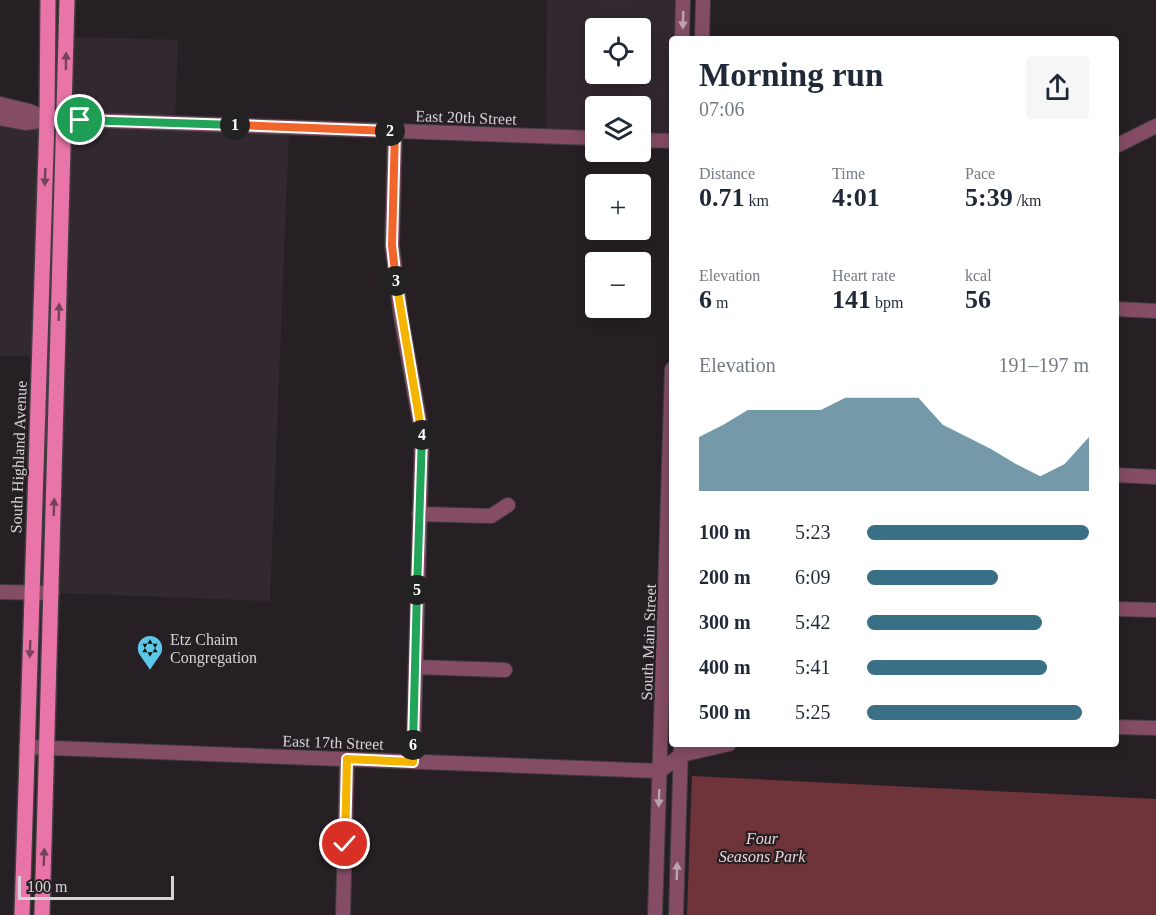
<!DOCTYPE html>
<meta charset="utf-8">
<style>
:root{--surface:#fff;--page:#f6f6f7;--text:#1f2937;--muted:#747a83;--accent:#3a7086}
body{margin:0;font-family:Georgia,serif;background:var(--page);color:var(--text);height:100vh;display:flex;flex-direction:column;font-size:22px;white-space:nowrap}
*{box-sizing:border-box;margin:0}
p{font-size:20px;color:var(--muted)}
.icon{flex:none;width:33px;height:33px;fill:none;stroke:currentColor;stroke-width:2;stroke-linecap:round;stroke-linejoin:round}
.map{position:relative;flex:1;overflow:hidden}
.panel{position:absolute;left:669px;top:36px;width:450px;height:711px;display:flex;flex-direction:column;background:var(--surface);border-radius:6px;box-shadow:0 3px 15px #0003}
.panel>*{flex:none}
.buttons{position:absolute;left:585px;top:18px;display:grid;gap:12px}
.buttons a{display:grid;place-items:center;width:66px;height:66px;border-radius:6px;background:var(--surface);box-shadow:0 3px 15px #0003;font-size:30px}
.scale{position:absolute;left:18px;bottom:15px;width:156px;box-sizing:border-box;padding-left:6px;border:3px solid #d7d3d6;border-top:0;font-size:16px;line-height:21px;white-space:nowrap;color:#d7d3d6;-webkit-text-stroke:4px #262025;paint-order:stroke}
.pin{position:absolute;display:grid;place-items:center;width:51px;height:51px;color:#fff;margin:-26px;border:3px solid #fff;border-radius:50%;box-shadow:0 2px 6px #0007}
.km{position:absolute;width:30px;height:30px;margin:-15px;border-radius:50%;background:#222;color:#fff;font-size:16px;line-height:30px;text-align:center}
.round{display:grid;place-items:center;flex:none;width:63px;height:63px;border-radius:6px;background:var(--page)}
.overview{display:flex;align-items:center;justify-content:space-between;height:102px;padding:0 30px}
h1{font-size:33px;font-weight:700;line-height:45px}
.figures{display:grid;grid-template-columns:repeat(3,1fr);gap:9px;height:102px;padding:6px 30px}
.figures div{display:grid;align-content:center}
.figures b{font-size:26px;font-weight:700}
.figures small{font-size:16px;font-weight:400}
.figures p{font-size:16px}
.chart{height:168px;padding:12px 30px}
.chart p{display:flex;justify-content:space-between}
.chart svg{width:100%;height:108px;margin-top:6px;fill:var(--accent);opacity:.7}
ul{padding:0 30px;list-style:none;font-size:20px}
li{display:grid;grid-template-columns:96px 72px 1fr;align-items:center;height:45px}
li i{height:15px;border-radius:8px;background:var(--accent)}
.map>svg:first-child{display:block}
</style>
<div class="map">
<svg width="1156" height="915" viewBox="0 0 1156 915">
<rect width="100%" height="100%" fill="#262025"/>
<path fill="#322830" fill-rule="evenodd" d="M547 0H678L677 39H672V148L641 147 640 106H596L595 146 546 145ZM596 28H640V74H596Z
M73 37 178 40 175 119 71 115Z
M0 98 40 108 34 357 0 356Z
M71 124 289 132 270 601 59 593Z"/>
<path fill="#6f343a" d="M692 776 1156 799V915H687Z"/>
<g fill="none" stroke-linecap="round" stroke-linejoin="round">
<g stroke="#423d41" stroke-width="16">
<path id="minor" d="M682 39 683 0
M702 39 703 0
M0 104 29 111 47 119
M0 118 25 123 56 119 596 138
M395 131 392 245 401 317 422 434 413 762
M640 140 672 141
M1116 146 1156 126
M1116 309 1156 311
M1116 475 1156 477
M419 514 491 516 508 505
M0 592 52 593
M1116 609 1156 610
M415 667 505 670
M1116 727 1156 728
M26 747 660 771 681 755 729 744
M343 915 347 759
M655 915 672 369
M676 915 681 744"/>
</g>
<g stroke="#423d41" stroke-width="18">
<path id="major" d="M22 915 47 119 48 0
M42 915 67 0"/>
</g>
<use href="#minor" stroke="#854d65" stroke-width="14"/>
<use href="#major" stroke="#e874a8" stroke-width="15"/>
</g>
<defs><path id="oneway-solid" d="M-6-.8H1V-3.2L6.5 0L1 3.2V.8H-6Z" transform="scale(1.5)"/></defs>
<g fill="#baa4ae">
<use href="#oneway-solid" transform="translate(683 20) rotate(92)"/>
<use href="#oneway-solid" transform="translate(659 798) rotate(92)"/>
<use href="#oneway-solid" transform="translate(677 871) rotate(-88)"/>
</g>
<g fill="#744259">
<use href="#oneway-solid" transform="translate(66 61) rotate(-89)"/>
<use href="#oneway-solid" transform="translate(45 177) rotate(92)"/>
<use href="#oneway-solid" transform="translate(59 312) rotate(-88)"/>
<use href="#oneway-solid" transform="translate(54 507) rotate(-88)"/>
<use href="#oneway-solid" transform="translate(30 649) rotate(92)"/>
<use href="#oneway-solid" transform="translate(44 857) rotate(-88)"/>
</g>
<g fill="none" stroke-linecap="round" stroke-linejoin="round">
<g stroke="#fff" stroke-width="12">
<path id="split-1" d="M80 120 235 125"/>
</g>
<g stroke="#fff" stroke-width="12">
<path id="split-2" d="M235 125 390 131"/>
</g>
<g stroke="#fff" stroke-width="12">
<path id="split-3" d="M390 131H395L392 245 396 281"/>
</g>
<g stroke="#fff" stroke-width="12">
<path id="split-4" d="M396 281 422 435"/>
</g>
<g stroke="#fff" stroke-width="12">
<path id="split-5" d="M417 590 422 435"/>
</g>
<g stroke="#fff" stroke-width="12">
<path id="split-6" d="M413 745 417 590"/>
</g>
<g stroke="#fff" stroke-width="12">
<path id="split-7" d="M345 844 347 759 413 762V745"/>
</g>
<use href="#split-1" stroke="#22a559" stroke-width="8"/>
<use href="#split-2" stroke="#f0652b" stroke-width="8"/>
<use href="#split-3" stroke="#f0652b" stroke-width="8"/>
<use href="#split-4" stroke="#f5b400" stroke-width="8"/>
<use href="#split-5" stroke="#22a559" stroke-width="8"/>
<use href="#split-6" stroke="#22a559" stroke-width="8"/>
<use href="#split-7" stroke="#f5b400" stroke-width="8"/>
</g>
<defs>
<g id="synagogue-pin" transform="scale(1.35)"><path d="M0 17L-7.5 6A9.5 9.5 0 1 1 7.5 6Z" fill="#5cc7e7" stroke="#262025"/><path d="M0-6.5L5.6 3.2H-5.6ZM0 6.5L5.6-3.2H-5.6Z" fill="#111"/></g>
</defs>
<g fill-rule="evenodd">
<use href="#synagogue-pin" x="150" y="648"/>
</g>
<g text-anchor="middle" stroke-width="4.5" stroke-linejoin="round" paint-order="stroke">
<g font-size="16" fill="#d7d3d6" stroke="#262025">
<text transform="translate(466 117) rotate(2)" y="6">East 20th Street</text>
<text transform="translate(18 457) rotate(-88)" y="6">South Highland Avenue</text>
<text transform="translate(648 642) rotate(-88)" y="6">South Main Street</text>
<text transform="translate(333 742) rotate(2)" y="6">East 17th Street</text>
</g>
<g font-size="16" fill="#d7d3d6" stroke="#262025" text-anchor="start">
<text x="170" y="645">Etz Chaim<tspan x="170" dy="18">Congregation</tspan></text>
</g>
<g font-size="16" font-style="italic" fill="#edd2d3" stroke="#262025">
<text x="762" y="844">Four<tspan x="762" dy="18">Seasons Park</tspan></text>
</g>
</g>
</svg>
<div class="buttons">
<a><svg class="icon" aria-label="locate" viewBox="0 0 24 24"><circle cx="12" cy="12" r="6"/><path d="M12 2v4M12 18v4M2 12h4M18 12h4"/></svg></a>
<a><svg class="icon" aria-label="layers" viewBox="0 0 24 24"><path d="M12 4l9 5-9 5-9-5zM3 14l9 5 9-5"/></svg></a>
<a>+</a>
<a>−</a>
</div>
<div class="scale">100 m</div>
<div class="pin" style="left:80px;top:120px;background:#1e9e55"><svg class="icon" aria-label="arrive" viewBox="0 0 24 24"><path d="M6 21V4h12l-3 4 3 4H6"/></svg></div>
<div class="pin" style="left:345px;top:844px;background:#d93025"><svg class="icon" aria-label="check" viewBox="0 0 24 24"><path d="M5 12l5 5 9-10"/></svg></div>
<b class="km" style="left:235px;top:125px">1</b>
<b class="km" style="left:390px;top:131px">2</b>
<b class="km" style="left:396px;top:281px">3</b>
<b class="km" style="left:422px;top:435px">4</b>
<b class="km" style="left:417px;top:590px">5</b>
<b class="km" style="left:413px;top:745px">6</b>
<section class="panel">
<div class="overview"><div><h1>Morning run</h1><p>07:06</p></div><a class="round"><svg class="icon" aria-label="share" viewBox="0 0 24 24"><path d="M12 15V3M7 8l5-5 5 5M5 13v7h14v-7"/></svg></a></div>
<div class="figures">
<div><p>Distance</p><b>0.71<small> km</small></b></div>
<div><p>Time</p><b>4:01</b></div>
<div><p>Pace</p><b>5:39<small> /km</small></b></div>
</div>
<div class="figures">
<div><p>Elevation</p><b>6<small> m</small></b></div>
<div><p>Heart rate</p><b>141<small> bpm</small></b></div>
<div><p>kcal</p><b>56</b></div>
</div>
<div class="chart"><p><span>Elevation</span>191–197 m</p>
<svg viewBox="0 0 160 44" preserveAspectRatio="none"><path d="M0 44V22L10 17L20 11L30 11L40 11L50 11L60 6L70 6L80 6L90 6L100 17L110 22L120 27L130 33L140 38L150 33L160 22V44z"/></svg>
</div>
<ul>
<li><b>100 m</b>5:23<i style="width:100%"></i></li>
<li><b>200 m</b>6:09<i style="width:59%"></i></li>
<li><b>300 m</b>5:42<i style="width:79%"></i></li>
<li><b>400 m</b>5:41<i style="width:81%"></i></li>
<li><b>500 m</b>5:25<i style="width:97%"></i></li>
</ul>
</section>
</div>
